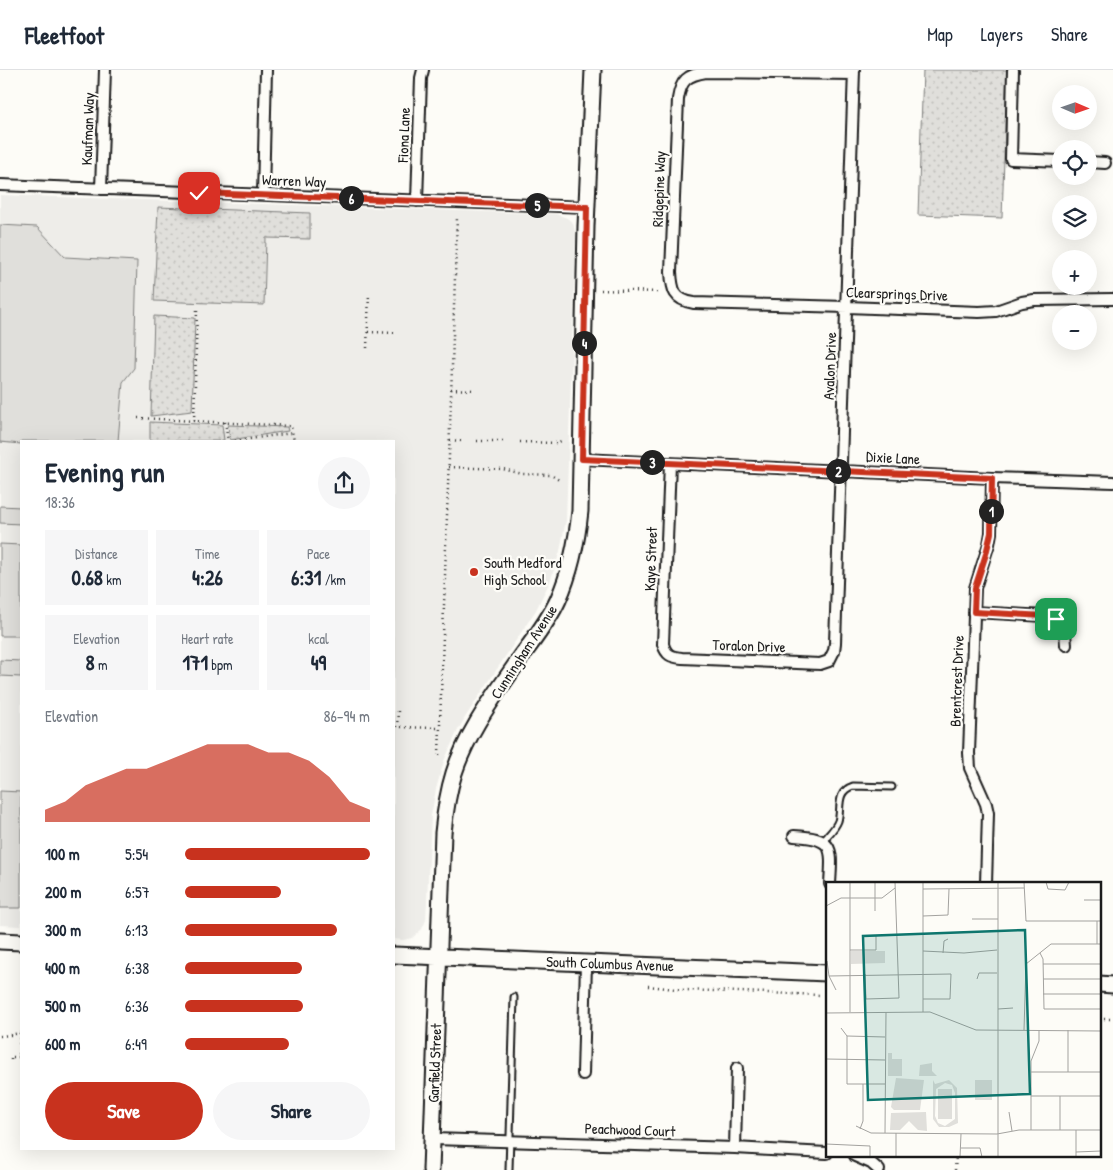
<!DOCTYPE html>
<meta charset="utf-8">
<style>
:root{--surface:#fff;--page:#f6f6f7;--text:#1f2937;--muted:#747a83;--line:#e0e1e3;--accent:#c8321e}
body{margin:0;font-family:"Patrick Hand",sans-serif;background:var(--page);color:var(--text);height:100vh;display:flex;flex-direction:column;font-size:19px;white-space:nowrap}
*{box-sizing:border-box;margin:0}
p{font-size:16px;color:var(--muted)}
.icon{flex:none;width:28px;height:28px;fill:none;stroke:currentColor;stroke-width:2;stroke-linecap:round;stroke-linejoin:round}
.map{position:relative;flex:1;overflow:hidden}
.sheet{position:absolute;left:20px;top:370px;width:375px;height:710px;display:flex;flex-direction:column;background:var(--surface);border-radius:0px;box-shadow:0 5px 20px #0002}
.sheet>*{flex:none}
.needle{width:32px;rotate:92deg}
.tools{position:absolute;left:1052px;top:15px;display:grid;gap:10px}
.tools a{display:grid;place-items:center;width:45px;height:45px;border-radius:50%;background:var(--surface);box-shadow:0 5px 20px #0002;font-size:25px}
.pin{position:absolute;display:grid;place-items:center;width:42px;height:42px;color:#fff;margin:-21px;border-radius:10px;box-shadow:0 2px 8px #0006}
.km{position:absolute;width:25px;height:25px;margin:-12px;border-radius:50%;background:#222;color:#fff;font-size:14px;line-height:25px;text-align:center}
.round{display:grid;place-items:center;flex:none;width:52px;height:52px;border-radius:26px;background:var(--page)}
.head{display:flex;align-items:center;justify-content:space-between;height:85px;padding:0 25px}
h1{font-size:28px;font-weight:800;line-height:38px}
.figures{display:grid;grid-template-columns:repeat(3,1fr);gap:8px;height:85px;padding:5px 25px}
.figures div{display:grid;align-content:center;border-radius:0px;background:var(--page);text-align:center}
.figures b{font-size:21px;font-weight:800}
.figures small{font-size:14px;font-weight:400}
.figures p{font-size:14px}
.chart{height:140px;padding:10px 25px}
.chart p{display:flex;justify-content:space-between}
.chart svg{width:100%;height:90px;margin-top:5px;fill:var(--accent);opacity:.7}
.action{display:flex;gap:10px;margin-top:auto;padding:10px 25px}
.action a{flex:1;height:58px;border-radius:30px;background:var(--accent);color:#fff;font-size:20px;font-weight:800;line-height:58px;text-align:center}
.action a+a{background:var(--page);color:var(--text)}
ul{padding:0 25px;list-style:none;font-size:16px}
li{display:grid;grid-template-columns:80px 60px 1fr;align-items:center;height:38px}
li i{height:12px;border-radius:6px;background:var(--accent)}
header{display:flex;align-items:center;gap:30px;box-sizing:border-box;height:70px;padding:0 25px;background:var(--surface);border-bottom:1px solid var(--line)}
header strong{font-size:24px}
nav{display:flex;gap:28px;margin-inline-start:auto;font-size:18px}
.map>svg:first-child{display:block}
</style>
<header>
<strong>Fleetfoot</strong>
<nav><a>Map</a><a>Layers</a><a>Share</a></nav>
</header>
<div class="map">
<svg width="1113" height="1100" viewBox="0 0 1113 1100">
<defs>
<pattern id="grass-dots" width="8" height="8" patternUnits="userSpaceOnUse" patternTransform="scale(1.25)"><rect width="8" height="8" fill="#e0dfdb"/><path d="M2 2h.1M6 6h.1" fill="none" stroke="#c0bfbb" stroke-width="1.8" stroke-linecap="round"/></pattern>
</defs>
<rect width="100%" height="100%" fill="#fdfcf7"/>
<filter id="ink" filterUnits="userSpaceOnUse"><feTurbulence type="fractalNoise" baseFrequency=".02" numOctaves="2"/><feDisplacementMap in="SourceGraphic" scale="10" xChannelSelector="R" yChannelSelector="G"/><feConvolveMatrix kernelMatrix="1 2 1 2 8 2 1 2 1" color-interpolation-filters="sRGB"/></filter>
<g filter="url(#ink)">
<path fill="#eeede9" d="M0 125 556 144 567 148 573 153 576 165 566 450 560 481 551 509 536 540 466 646 458 660 444 691 436 719 431 746 426 850 422 859 412 868 403 870 394 869V371H21V856L0 855Z"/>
<path fill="url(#grass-dots)" stroke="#7e7e7c" d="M923 0H1007L1002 148 918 145Z
M158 137 310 143V169L266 168 264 235 154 231Z
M154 246 195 248 192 341 151 346Z
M150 352 222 355 224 370 217 371H150Z
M228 355 287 357 288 361 230 370Z"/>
<path fill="#e0dfdb" stroke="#7e7e7c" d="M0 155 37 157 65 187 137 191 134 298 123 312 118 371H21V374L0 372Z
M0 436 21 437V454L0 453Z
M0 474 21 475V566H0Z
M0 590 21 591V607L0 606Z
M0 721 21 722V838H0Z"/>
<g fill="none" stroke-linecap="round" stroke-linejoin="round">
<g stroke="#1c1c1c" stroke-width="9">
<path id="lane" d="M823 771C828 765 835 759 838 751 842 738 835 722 853 716L892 717
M509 1100 514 927"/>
</g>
<g stroke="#1c1c1c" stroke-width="14">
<path id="street" d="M1013 0 1011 89 1061 91
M854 4 706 2C687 5 681 10 678 29L671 202C672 220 674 230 694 233L847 237 979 242 996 241 1022 232 1034 230 1113 229
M1089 92 1105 93
M0 115 587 137
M101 119 105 0
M263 125 266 0
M417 131 421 8 423 0
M582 389 992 408 1113 412
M670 393 663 574C666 585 671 587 682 588L820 594 829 591 834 581 835 573 854 0
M974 542 1045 546 1056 549 1063 556 1065 563 1066 575
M794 766C835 768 832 778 830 814
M986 814 988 743 986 734 970 698 969 683 975 518 989 474 991 463 992 408
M583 1004 586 893
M433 1069 735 1078 827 1083
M735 1078 737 998
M855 1086 871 1093 879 1100"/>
</g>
<g stroke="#1c1c1c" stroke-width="19">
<path id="secondary" d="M0 871 21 872
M394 885 827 903
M1099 914 1113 915
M431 1100 443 763C445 742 448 722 454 703 468 660 496 624 521 587 534 569 549 550 558 530 571 501 577 471 580 441L586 156 593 0"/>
</g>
<path stroke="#1c1c1c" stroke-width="2.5" stroke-dasharray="1 4" stroke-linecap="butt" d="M601 220 657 222
M368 262 398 263
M367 278 369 223
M451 319 475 320
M138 348 291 356 294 371
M194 351 197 240
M225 352 228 371
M450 370 462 371
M235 371 292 363
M477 371H504
M520 372 557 373 561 371
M449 397 503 399 522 404 551 405 559 410
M398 641 397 657 440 658
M439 685 457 147
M648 916 685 920 822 925
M1099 949H1113
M20 963 19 987 21 988
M0 966 10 965 20 963
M11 990V987H19
M955 1100 956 1086"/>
<use href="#lane" stroke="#fdfcf7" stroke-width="5"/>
<use href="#street" stroke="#fdfcf7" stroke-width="10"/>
<use href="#secondary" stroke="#fdfcf7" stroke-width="15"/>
</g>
</g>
<g fill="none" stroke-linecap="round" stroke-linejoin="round" filter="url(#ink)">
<g stroke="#fff" stroke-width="10">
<path id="route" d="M199 123 587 137 582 389 992 408 991 463 986 484 975 518 974 542 1044 546 1056 549"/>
</g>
<use href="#route" stroke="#c8321e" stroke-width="6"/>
</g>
<circle fill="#c8321e" stroke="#fdfcf7" stroke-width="2" cx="474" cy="502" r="5"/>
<g text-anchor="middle" stroke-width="4.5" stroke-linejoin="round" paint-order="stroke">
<g font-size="15" fill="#1c1c1c" stroke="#fdfcf7">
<text transform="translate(88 59) rotate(-88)" y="5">Kaufman Way</text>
<text transform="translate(404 65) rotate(-88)" y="5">Fiona Lane</text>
<text transform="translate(294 111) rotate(2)" y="5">Warren Way</text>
<text transform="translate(659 119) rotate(-88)" y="5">Ridgepine Way</text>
<text transform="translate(897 224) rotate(2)" y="5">Clearsprings Drive</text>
<text transform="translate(830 296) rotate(-88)" y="5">Avalon Drive</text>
<text transform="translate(893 388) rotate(3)" y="5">Dixie Lane</text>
<text transform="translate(651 489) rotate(-88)" y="5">Kaye Street</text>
<text transform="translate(749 576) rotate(2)" y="5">Toralon Drive</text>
<text transform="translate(524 582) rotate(-57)" y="5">Cunningham Avenue</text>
<text transform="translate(957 611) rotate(-88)" y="5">Brentcrest Drive</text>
<text transform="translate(610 894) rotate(2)" y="5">South Columbus Avenue</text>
<text transform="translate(435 993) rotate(-88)" y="5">Garfield Street</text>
<text transform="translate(630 1060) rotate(2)" y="5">Peachwood Court</text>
</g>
<g font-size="15" fill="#1c1c1c" stroke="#fdfcf7" text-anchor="start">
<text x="484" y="498">South Medford<tspan x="484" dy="17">High School</tspan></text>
</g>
</g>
<g transform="translate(826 812)">
<rect width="275" height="275" fill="#fdfcf7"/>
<path d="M25 69H59V81L25 82ZM62 171H66V177H76V194H62ZM106 181V189L111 194H93L94 183Z" fill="#e0dfdb"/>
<path d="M70 196 98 198 94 228H68L65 225ZM107 198 109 202 123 198 131 206 132 241 123 245H113L107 237ZM119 201 126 203 129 211V237L119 244 112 241 109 234 110 207ZM149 198H166V218H149ZM112 207H126V237H112ZM100 230 101 249 92 248 83 239 74 248H64L65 231Z" fill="#e0dfdb" fill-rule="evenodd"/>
<path fill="none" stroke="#a3a29f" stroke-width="1" d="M24 0V130M198 0 200 39H275M220 0 222 7 239 8 243 0M97 7 198 6M258 18H275M0 24 15 16H56L69 6M49 29V0M97 34 122 33 123 7M146 37H172M271 62V39M24 68H50V54M97 69 138 71 171 68M117 71 118 59 122 57M214 71 217 77 218 127H275M1 79 3 94 10 108M217 82H275M39 92 40 117 73 116 69 0M3 94 125 92 124 117H97M151 97 153 91H171M217 97H275M217 112H275M172 127 187 126M97 130V0M0 131 104 130 150 148 275 149M15 146 21 154V202H59M198 148 200 82 225 62H275M242 148V190M21 154 59 155M0 177 59 178M205 190H275M205 214H275M183 230 186 249M30 244 45 251 171 252 193 248H275M34 247 37 239V202M205 248V179L213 159V148M234 248V214M250 248V275M59 251 60 130M70 251V275M0 262 44 264V275M135 266H154L156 275M250 270 275 269M134 275 135 252M172 275V0"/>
<path fill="#0f766e" fill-opacity="0.15" stroke="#0f766e" stroke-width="2.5" d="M199 48 204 212 42 218 37 54Z"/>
<rect width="275" height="275" fill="none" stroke="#1c1c1c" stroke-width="2.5"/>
</g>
</svg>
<div class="tools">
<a><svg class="needle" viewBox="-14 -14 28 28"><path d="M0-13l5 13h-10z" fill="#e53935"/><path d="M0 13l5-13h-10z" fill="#747a83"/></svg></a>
<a><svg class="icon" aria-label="locate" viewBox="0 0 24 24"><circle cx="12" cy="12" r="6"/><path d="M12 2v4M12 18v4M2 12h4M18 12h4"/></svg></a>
<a><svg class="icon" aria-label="layers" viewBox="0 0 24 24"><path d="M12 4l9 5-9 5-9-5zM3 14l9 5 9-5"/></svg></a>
<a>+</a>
<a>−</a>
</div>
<div class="pin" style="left:1056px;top:549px;background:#1e9e55"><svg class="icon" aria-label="arrive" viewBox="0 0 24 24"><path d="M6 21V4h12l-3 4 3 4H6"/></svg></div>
<div class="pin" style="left:199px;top:123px;background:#d93025"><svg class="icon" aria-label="check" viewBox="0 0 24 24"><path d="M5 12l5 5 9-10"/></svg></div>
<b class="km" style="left:991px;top:441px">1</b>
<b class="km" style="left:838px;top:401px">2</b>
<b class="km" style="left:652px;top:392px">3</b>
<b class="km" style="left:584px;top:273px">4</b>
<b class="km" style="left:537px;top:135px">5</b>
<b class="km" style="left:351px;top:128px">6</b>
<section class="sheet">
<div class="head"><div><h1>Evening run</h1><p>18:36</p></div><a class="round"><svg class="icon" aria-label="share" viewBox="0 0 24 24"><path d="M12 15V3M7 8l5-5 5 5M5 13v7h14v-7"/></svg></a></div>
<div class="figures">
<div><p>Distance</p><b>0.68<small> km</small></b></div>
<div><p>Time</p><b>4:26</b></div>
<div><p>Pace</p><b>6:31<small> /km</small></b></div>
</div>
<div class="figures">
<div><p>Elevation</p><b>8<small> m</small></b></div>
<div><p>Heart rate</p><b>171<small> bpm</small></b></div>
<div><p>kcal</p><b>49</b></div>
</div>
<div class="chart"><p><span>Elevation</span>86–94 m</p>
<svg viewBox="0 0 160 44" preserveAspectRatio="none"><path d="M0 44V38L10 34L20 26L30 22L40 18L50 18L60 14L70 10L80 6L90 6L100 6L110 10L120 10L130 14L140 22L150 34L160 38V44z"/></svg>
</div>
<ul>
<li><b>100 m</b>5:54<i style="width:100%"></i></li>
<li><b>200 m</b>6:57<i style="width:52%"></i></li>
<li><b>300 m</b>6:13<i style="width:82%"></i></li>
<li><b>400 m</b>6:38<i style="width:63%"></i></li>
<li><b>500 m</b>6:36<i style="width:64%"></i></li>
<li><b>600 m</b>6:49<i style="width:56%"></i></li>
</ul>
<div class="action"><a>Save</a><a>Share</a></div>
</section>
</div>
